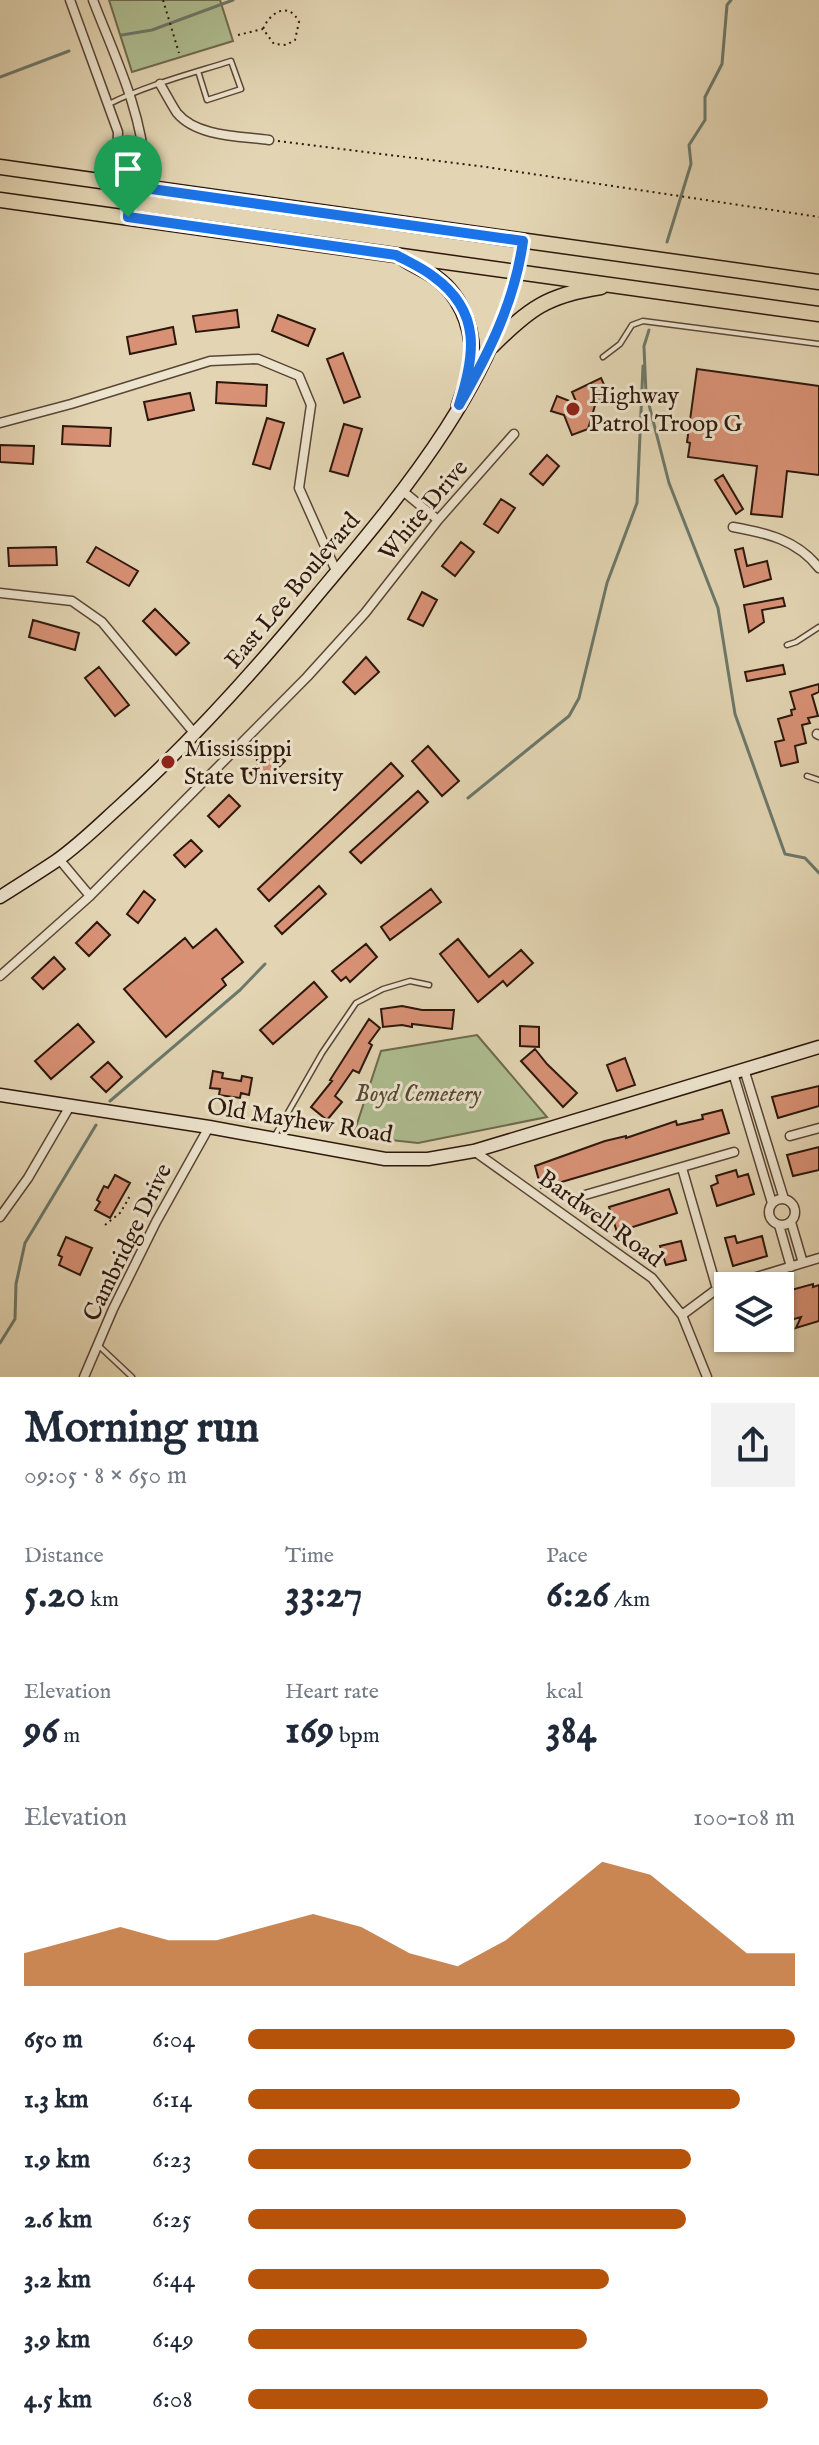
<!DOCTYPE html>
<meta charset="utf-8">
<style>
:root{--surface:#fff;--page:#f2f2f3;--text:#1f2937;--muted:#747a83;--accent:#b45309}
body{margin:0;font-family:"IM FELL English",serif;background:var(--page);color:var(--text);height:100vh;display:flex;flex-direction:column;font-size:30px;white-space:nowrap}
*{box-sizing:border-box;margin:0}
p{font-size:26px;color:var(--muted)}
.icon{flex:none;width:44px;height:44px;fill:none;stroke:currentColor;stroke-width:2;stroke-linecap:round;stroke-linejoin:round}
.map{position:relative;height:1377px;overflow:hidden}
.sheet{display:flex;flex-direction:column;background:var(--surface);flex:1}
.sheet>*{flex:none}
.tools{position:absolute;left:714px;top:1272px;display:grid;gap:16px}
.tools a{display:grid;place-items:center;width:80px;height:80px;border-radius:0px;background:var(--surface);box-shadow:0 2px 6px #0004;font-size:40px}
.pin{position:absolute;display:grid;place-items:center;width:68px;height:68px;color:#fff;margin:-82px -34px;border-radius:50% 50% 50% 0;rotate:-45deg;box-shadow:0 0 8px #0007}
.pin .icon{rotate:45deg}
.round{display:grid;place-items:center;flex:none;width:84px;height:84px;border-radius:0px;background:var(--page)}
.head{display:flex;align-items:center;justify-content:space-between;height:136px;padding:0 24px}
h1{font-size:44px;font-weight:700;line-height:60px}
.metrics{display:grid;grid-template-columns:repeat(3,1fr);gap:12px;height:136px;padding:8px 24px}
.metrics div{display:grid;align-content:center}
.metrics b{font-size:40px;font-weight:700}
.metrics small{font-size:22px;font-weight:400}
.metrics p{font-size:22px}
.chart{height:224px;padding:16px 24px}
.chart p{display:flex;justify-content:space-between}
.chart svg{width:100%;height:144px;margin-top:8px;fill:var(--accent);opacity:.7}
ul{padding:0 24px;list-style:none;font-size:26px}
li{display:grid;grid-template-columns:128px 96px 1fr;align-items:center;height:60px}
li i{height:20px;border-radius:10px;background:var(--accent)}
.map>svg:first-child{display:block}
</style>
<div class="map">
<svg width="819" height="1377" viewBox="0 0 819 1377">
<rect width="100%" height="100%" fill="#e3d5b3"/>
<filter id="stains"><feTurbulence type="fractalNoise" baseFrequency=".0025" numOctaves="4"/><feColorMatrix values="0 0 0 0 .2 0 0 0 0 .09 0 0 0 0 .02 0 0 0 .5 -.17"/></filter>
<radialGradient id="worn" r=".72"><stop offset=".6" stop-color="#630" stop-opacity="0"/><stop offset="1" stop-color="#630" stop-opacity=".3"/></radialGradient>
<path fill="#aebe91" stroke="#6e6a4e" stroke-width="2" d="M109 0H220L233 41 132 72Z
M477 1035 547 1117 418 1143 353 1136 381 1051Z"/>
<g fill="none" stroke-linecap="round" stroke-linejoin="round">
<path stroke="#6c786a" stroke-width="3" d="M122 35 152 30 233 0
M0 77 69 51
M667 242 691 164 689 145 705 120V97L722 64 727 5 731 0
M644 346 649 330
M644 347 646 393 669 483 718 608 735 714 785 854 805 858 819 873
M468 798 569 716 579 698 607 583 637 503 643 366
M110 1101 240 990 265 964
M0 1343 15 1319 16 1284 25 1243 96 1125"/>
</g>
<path fill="#d89175" stroke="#2d170c" stroke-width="2" d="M237 310 239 327 196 332 193 316Z
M278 315 315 329 308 346 272 331Z
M173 327 176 344 130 354 127 337Z
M343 353 360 397 344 403 327 359Z
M697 369 819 386V475L787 471 782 517 751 514 757 466 688 457 690 443 687 442Z
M601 378 609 396 596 402 588 429 572 435 564 415 551 411 557 396 577 404 572 392Z
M217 382 267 385 266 406 216 403Z
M190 393 194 410 148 420 144 402Z
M267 418 284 423 270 469 253 464Z
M344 424 362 429 348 476 330 471Z
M63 426 111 428 110 446 62 444Z
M0 445 34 446 33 464 0 462Z
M547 455 559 466 543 485 530 474Z
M723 475 743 509 736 514 715 480Z
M501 499 515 508 498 533 484 524Z
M461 542 474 552 455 576 442 566Z
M56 547 57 565 9 566 8 548Z
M96 547 138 571 129 586 87 562Z
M743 548 747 566 767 561 771 579 744 587 735 550Z
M422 592 437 600 423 626 408 619Z
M783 598 785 606 762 610 764 622 749 632 744 605Z
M155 609 189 643 176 655 143 621Z
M33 620 79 633 75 650 29 637Z
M366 657 379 672 355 694 343 682Z
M783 665 785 674 747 681 745 672Z
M99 667 129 705 115 716 85 678Z
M819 684V692L812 695 818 716 808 718 810 723 802 725 806 743 795 746 798 762 781 766 775 742 784 740 778 719 792 715 791 710 795 709 790 692Z
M428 746 459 781 442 796 412 761Z
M273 750 285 761 262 784 250 773 260 763 257 760 265 752 268 755Z
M391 763 403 776 269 901 258 889Z
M418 791 428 802 361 863 350 852Z
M229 795 240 806 219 827 208 816Z
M191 840 202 851 185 867 174 855Z
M319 886 326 894 282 934 275 926Z
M431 889 441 902 390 940 381 927Z
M144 891 155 900 138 923 127 914Z
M97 922 110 935 89 956 76 943Z
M216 929 243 962 222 979 226 985 166 1037 124 989 185 938 193 948Z
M458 939 489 977 521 950 533 963 507 986 503 981 478 1002 440 954Z
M366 944 377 957 350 982 346 977 341 981 332 971Z
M54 957 65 969 43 989 32 978Z
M314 982 327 997 273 1044 260 1030Z
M402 1006 422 1010H454L452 1029 412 1024V1027L402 1025 383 1027 381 1009Z
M369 1019 380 1028 369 1043 372 1045 359 1073 353 1070 335 1096 342 1102 327 1120 311 1107 332 1081 330 1080Z
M78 1024 94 1042 51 1079 35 1061Z
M520 1026 539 1027V1047L520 1046Z
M535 1049 547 1064 577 1093 563 1107 521 1061Z
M625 1058 635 1085 617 1091 607 1065Z
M108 1062 122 1077 106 1092 91 1077Z
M213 1071 223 1073 222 1078 241 1081 242 1076 252 1078 249 1095 241 1093 240 1098 219 1095 220 1089 210 1088Z
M819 1086V1106L778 1118 772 1097Z
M722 1110 729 1133 541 1188 535 1166 605 1141 626 1136V1138L676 1121 677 1125 703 1119 702 1115Z
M819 1147V1170L793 1176 787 1155Z
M736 1170 738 1177 748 1174 754 1194 717 1206 711 1186 718 1183 716 1176Z
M115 1175 130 1183 110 1218 95 1210 100 1202 97 1200 104 1186 108 1188Z
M669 1189 677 1213 617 1232 609 1207Z
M735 1236 737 1243 762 1236 767 1256 733 1266 725 1238Z
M66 1237 92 1248 80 1275 59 1265 62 1257 58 1255Z
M681 1241 686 1260 666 1265 660 1246Z
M813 1284V1287L819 1285V1321L796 1328 801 1317 780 1323V1293Z
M724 1306 726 1315 728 1312V1346L725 1347 723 1337 718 1334 720 1327 715 1308Z"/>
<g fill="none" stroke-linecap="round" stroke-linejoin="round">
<g stroke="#5a4636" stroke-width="7">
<path id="lane" d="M109 104C147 85 190 74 231 61L241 89 207 100 198 71
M603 357 620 344 632 325 643 321 819 344
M787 645 796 642 819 627
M807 776 819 780
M274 1137 322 1053 356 1003 383 989 410 981 429 985
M99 1346 132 1377"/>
</g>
<g stroke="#5a4636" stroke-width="11">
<path id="street" d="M70 0 118 132 117 166 130 186 128 217
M93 0C114 55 142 111 145 170L131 185
M160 84C166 94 171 104 177 113 197 137 240 136 269 140
M0 423 71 404 210 361 258 359 299 376 311 405 299 488 337 573
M404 492 438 520
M733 527C767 533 797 540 819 568
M0 593 72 601 102 622 195 734
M817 734 819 735
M59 859 90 896
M0 976 90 896 307 677 365 613 438 520 514 434
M744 1069 784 1199
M733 1073 772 1203
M790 1136 819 1128
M474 1151 652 1278 682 1315 707 1377
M682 1168 717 1289
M585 1195 734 1152
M769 1212a13 13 0 1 1 26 0a13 13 0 1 1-26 0Z
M0 1217 28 1178 70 1106
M791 1222 803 1263
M779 1225 791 1267
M682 1315 717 1289 819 1258
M84 1377 113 1309 156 1222 209 1127"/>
</g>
<g stroke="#2d170c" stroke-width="15">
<path id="secondary" d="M0 897C19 885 38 873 56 861 79 845 100 824 121 805 193 740 257 668 319 593 403 493 504 374 523 241
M0 1095 209 1127 385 1159H428L474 1151 819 1047"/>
</g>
<g stroke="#2d170c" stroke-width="17">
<path id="primary" d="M0 167 819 282
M0 200 819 314
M404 259C413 265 423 269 432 275 459 292 473 325 472 357 472 373 464 390 459 405
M492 346C529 309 547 295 601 287"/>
</g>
<path stroke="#2d170c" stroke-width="2" stroke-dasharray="2 4" stroke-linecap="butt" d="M163 0 179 53
M238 35 263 29 274 44 286 45 295 40 299 22C289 1 270 12 263 29
M278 141 486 167 819 217
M105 1225 120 1213 129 1198 126 1196"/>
<use href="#lane" stroke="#ede4ce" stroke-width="4"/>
<use href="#street" stroke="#ede4ce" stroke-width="8"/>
<use href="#secondary" stroke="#ede4ce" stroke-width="12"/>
<use href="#primary" stroke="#e3d5b3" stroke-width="14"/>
</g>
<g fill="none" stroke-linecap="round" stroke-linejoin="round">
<g stroke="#fff" stroke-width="16">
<path id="route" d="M130 186 523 241C515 301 489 353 459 405 475 356 482 312 434 277 423 268 409 262 396 255L128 217Z"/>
</g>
<use href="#route" stroke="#1a73e8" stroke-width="10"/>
</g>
<g fill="#8f2418" stroke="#ede4ce" stroke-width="3">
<circle cx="573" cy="409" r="8"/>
<circle cx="168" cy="762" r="8"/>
</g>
<g text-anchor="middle" stroke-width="6" stroke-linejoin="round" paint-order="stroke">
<g font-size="24" fill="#2d170c" stroke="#ede4ce" text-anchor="start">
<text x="589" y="403">Highway<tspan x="589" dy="28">Patrol Troop G</tspan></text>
<text x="184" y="756">Mississippi<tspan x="184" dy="28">State University</tspan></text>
</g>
<g font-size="24" fill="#2d170c" stroke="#ede4ce">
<text transform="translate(423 510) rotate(-50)" y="8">White Drive</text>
<text transform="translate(292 590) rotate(-50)" y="8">East Lee Boulevard</text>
<text transform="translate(300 1120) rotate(9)" y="8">Old Mayhew Road</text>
<text transform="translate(601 1218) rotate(36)" y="8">Bardwell Road</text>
<text transform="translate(127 1242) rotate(-64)" y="8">Cambridge Drive</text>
</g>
<g font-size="24" font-style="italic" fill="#544934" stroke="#ede4ce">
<text x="418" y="1101">Boyd Cemetery</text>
</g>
</g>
<rect width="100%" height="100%" filter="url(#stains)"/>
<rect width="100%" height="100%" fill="url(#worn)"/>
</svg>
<div class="tools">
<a><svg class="icon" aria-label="layers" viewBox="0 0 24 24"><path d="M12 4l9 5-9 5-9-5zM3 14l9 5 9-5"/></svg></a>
</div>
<div class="pin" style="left:128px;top:217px;background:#1e9e55"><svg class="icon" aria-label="arrive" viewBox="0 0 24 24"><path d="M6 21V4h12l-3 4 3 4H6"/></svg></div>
</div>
<section class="sheet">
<div class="head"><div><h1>Morning run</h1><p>09:05 · 8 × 650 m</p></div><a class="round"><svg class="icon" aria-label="share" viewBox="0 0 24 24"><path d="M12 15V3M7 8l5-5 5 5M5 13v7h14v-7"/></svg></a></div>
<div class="metrics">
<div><p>Distance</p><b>5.20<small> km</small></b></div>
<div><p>Time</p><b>33:27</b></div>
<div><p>Pace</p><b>6:26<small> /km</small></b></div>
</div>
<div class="metrics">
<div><p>Elevation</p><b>96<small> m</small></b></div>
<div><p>Heart rate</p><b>169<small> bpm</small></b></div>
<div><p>kcal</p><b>384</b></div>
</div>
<div class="chart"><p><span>Elevation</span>100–108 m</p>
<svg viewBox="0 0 160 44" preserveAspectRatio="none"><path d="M0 44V34L10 30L20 26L30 30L40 30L50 26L60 22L70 26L80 34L90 38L100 30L110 18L120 6L130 10L140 22L150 34L160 34V44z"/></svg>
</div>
<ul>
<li><b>650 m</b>6:04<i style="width:100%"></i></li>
<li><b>1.3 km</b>6:14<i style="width:90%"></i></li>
<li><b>1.9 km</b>6:23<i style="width:81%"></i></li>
<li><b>2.6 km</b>6:25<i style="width:80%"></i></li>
<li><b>3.2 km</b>6:44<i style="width:66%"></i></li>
<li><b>3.9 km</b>6:49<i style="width:62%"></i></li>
<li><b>4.5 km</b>6:08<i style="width:95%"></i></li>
</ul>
</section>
